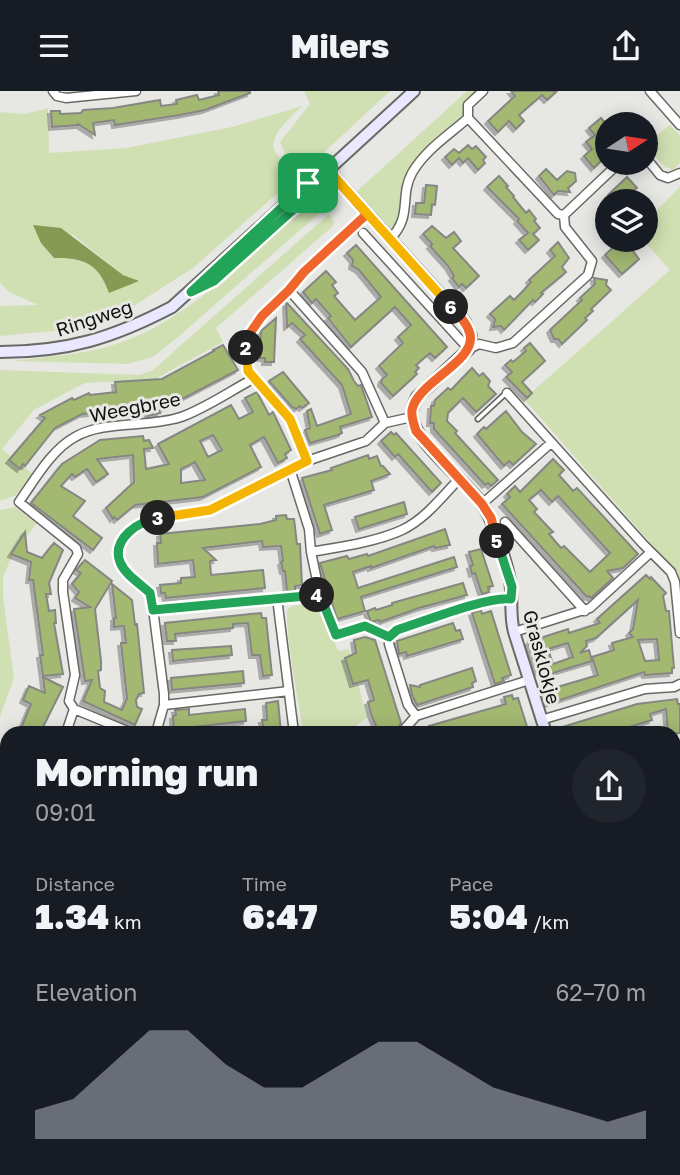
<!DOCTYPE html>
<meta charset="utf-8">
<style>
:root{--surface:#171b24;--page:#20242c;--text:#f1f3f6;--muted:#9ea1a6;--accent:#8c9099}
body{margin:0;font-family:"Golos Text",sans-serif;background:var(--page);color:var(--text);height:100vh;display:flex;flex-direction:column;font-size:26px;white-space:nowrap}
*{box-sizing:border-box;margin:0}
p{font-size:23px;color:var(--muted)}
.icon{flex:none;width:38px;height:38px;fill:none;stroke:currentColor;stroke-width:2;stroke-linecap:round;stroke-linejoin:round}
.map{position:relative;flex:1;overflow:hidden}
.panel{position:absolute;left:0px;top:635px;width:681px;height:450px;display:flex;flex-direction:column;background:var(--surface);border-radius:21px 21px 0 0;box-shadow:0 4px 18px #0003}
.panel>*{flex:none}
.needle{width:46px;rotate:78deg}
.fabs{position:absolute;left:595px;top:21px;display:grid;gap:14px}
.fabs a{display:grid;place-items:center;width:63px;height:63px;border-radius:50%;background:var(--surface);box-shadow:0 4px 18px #0003;font-size:35px}
.pin{position:absolute;display:grid;place-items:center;width:60px;height:60px;color:#fff;margin:-30px;border-radius:14px;box-shadow:0 4px 10px #0006}
.km{position:absolute;width:35px;height:35px;margin:-18px;border-radius:50%;background:#222;color:#fff;font-size:19px;line-height:35px;text-align:center}
.round{display:grid;place-items:center;flex:none;width:74px;height:74px;border-radius:37px;background:var(--page)}
.headline{display:flex;align-items:center;justify-content:space-between;height:119px;padding:0 35px}
h1{font-size:38px;font-weight:800;line-height:52px}
.metrics{display:grid;grid-template-columns:repeat(3,1fr);gap:10px;height:119px;padding:7px 35px}
.metrics div{display:grid;align-content:center}
.metrics b{font-size:35px;font-weight:800}
.metrics small{font-size:19px;font-weight:400}
.metrics p{font-size:19px}
.chart{height:196px;padding:14px 35px}
.chart p{display:flex;justify-content:space-between}
.chart svg{width:100%;height:126px;margin-top:7px;fill:var(--accent);opacity:.7}
header{display:flex;justify-content:space-between;align-items:center;height:91px;padding:0 35px;background:var(--surface);font-size:32px;font-weight:800}
.map>svg:first-child{display:block}
</style>
<header><svg class="icon" aria-label="menu" viewBox="0 0 24 24"><path d="M4 6h16M4 12h16M4 18h16"/></svg>Milers<svg class="icon" aria-label="share" viewBox="0 0 24 24"><path d="M12 15V3M7 8l5-5 5 5M5 13v7h14v-7"/></svg></header>
<div class="map">
<svg width="680" height="1084" viewBox="0 0 680 1084">
<defs>
<filter id="shadow"><feDropShadow dx="-3" dy="3" stdDeviation="0" flood-color="#0004"/></filter>
</defs>
<rect width="100%" height="100%" fill="#e7e8e4"/>
<path fill="#d1e0b2" fill-rule="evenodd" d="M304 0H390L303 81 285 63 280 51 310 13Z
M467 0H480L464 18V28L411 79 400 131 392 141 355 102Z
M302 15C293 25 267 45 275 60 279 69 291 77 298 84L193 177 121 223 96 233 73 238 0 245V215L38 214 9 201 0 192V21L25 23 48 17 49 62 126 57 232 36ZM72 143 123 184 138 190 104 186 89 172 74 166 54 167Z
M670 34 680 45V72L673 79 665 76 646 56V53Z
M680 96V489L676 481 524 308 670 179 643 149H646V130Z
M320 101 332 111 178 246 153 266 128 273 12 270C45 266 80 264 113 254 190 231 261 154 320 101Z
M329 123 334 131 332 136 216 237 223 251 155 288 146 290 104 291 85 292 77 296 34 319 2 358 34 384 16 404 0 410V279L140 284 153 279Z
M15 416 37 432 12 465 3 486V506L14 587 0 626V419Z
M321 511 337 558 340 560 349 558 367 627 345 642H303C298 601 287 561 287 519L292 515Z
M0 757 7 777V970L0 952Z"/>
<path fill="#869a53" d="M33 134 61 137 123 184 139 190 109 202C99 173 84 166 54 167L41 152Z"/>
<path fill="#a3b871" stroke="#868783" stroke-width="2" fill-rule="evenodd" filter="url(#shadow)" d="M218 0H250V2L205 19 180 24 115 34 114 29 93 32 95 44 78 33V34L52 36 51 20H60V23L81 22 83 19 113 17 160 9 161 15 177 13 176 9 197 4 199 9 219 4Z
M511 0H557L547 9 542 4 519 24 524 30 516 38 509 30 498 41 488 30 515 5Z
M601 27 607 34V50L603 54 607 59V64L594 77 584 65 592 58 586 51 595 44 589 37Z
M468 54 472 58 476 55 486 66 483 69 485 72 478 79 468 67 463 72 459 67 452 74 445 66 454 58 459 62Z
M546 78 557 89 567 80 575 82 576 90 568 97 570 101 558 100 554 104 539 85Z
M499 85 508 95 506 96 514 105 513 106 526 122 529 119 536 128 534 130 540 137 533 143 539 149 528 159 519 149 528 142 517 130 519 128 487 96Z
M627 86 637 97 622 110H613L608 104Z
M426 94 437 95 435 114 432 113 431 124 415 123 416 112H424Z
M432 135 446 147 454 141 461 150 453 157 479 185 466 197 462 193 459 196 452 187 454 185 448 175 430 155 432 153 423 143Z
M621 149H629L633 154 630 156 639 168 622 183 605 164Z
M558 151 569 167 562 176 566 181 541 202 543 203 535 211 533 209 504 239 501 235 493 236 495 228 490 223 510 205 514 209 524 199 531 191 529 189 555 165 550 159Z
M356 154 447 256 435 267 430 262 416 274 419 277 415 281 417 283 393 305 381 292 382 288 387 284 379 275 403 252 398 246 411 234 395 216 351 256 328 227 331 225 316 208 312 212 303 201 326 180 336 191 332 194 338 202 334 205 355 229 381 206 359 179 352 175 353 169 347 162Z
M594 187 607 189 606 194 611 199 591 218 593 220 585 227 587 229 562 253 558 248H554L550 239 582 209 580 207 595 193Z
M286 211 348 278 354 290 358 295 361 294 372 326 340 336 342 342 338 344 310 352 305 339 310 337 307 320 311 318 317 335 351 323 342 294 300 248 305 244 292 232 287 236Z
M276 227 274 271H265V267H260L259 263 261 240Z
M530 252 545 270 522 291 532 302 527 307 506 286 512 281 505 274 511 269 513 271 526 260 524 257Z
M223 254 238 279 159 320 160 322 148 325 147 316 82 323 55 337 25 375 23 373 20 378 9 369 45 327 40 324 72 307 74 309 89 302 90 304 116 301 115 291 162 288 214 260 213 259Z
M472 277 479 285 483 282 490 290 488 295 496 303 476 321 463 307 448 322 447 330 457 340 455 342 498 389 491 395 488 392 485 394 434 338V332H430L431 315H434L435 309 448 297 451 299Z
M283 281 309 312 302 317 300 315 296 318 292 316 269 290Z
M257 301 269 324 273 321 291 359 285 363 287 367 278 372 264 346 250 354 261 376 203 406 135 414 117 429 114 426 113 428 106 417 134 391 133 364 97 368 108 383 96 391 87 378 75 386 72 383 61 395 85 410 73 425 102 447 93 459 31 412 62 373 100 349 143 345 144 350 149 349 153 357 144 358 146 378 169 373 158 353 231 314 239 328 253 321 245 307ZM213 344 222 359 208 366 200 350ZM195 371 205 389 181 392V378Z
M506 320 522 341 536 353 513 374 509 370 504 375 477 343 484 336 486 338Z
M391 341 394 344 396 342 441 392 432 401 398 363 395 366 381 350Z
M368 364 369 368 377 365 381 375H383L390 383 371 390 374 399 324 414 332 439 320 443 302 387 332 379 331 377Z
M553 368 564 379 559 384 573 400 577 397 638 463 623 477 607 480 613 487 591 507 589 505 587 506 502 413 510 406 507 403 515 395 520 401ZM541 399 552 411 558 405 610 462 590 481 564 455 561 457 549 443 553 441 534 421 537 418 529 409Z
M404 411 407 423 359 438 355 426Z
M286 424 287 428H294L297 453H300L302 494 295 495V500H287L285 480H283L281 471 283 470 281 455 263 456 262 450 203 457 216 469 210 470 211 484 263 479 265 497 166 507 165 502H161L160 494 181 492V487L195 486 193 469 158 473 157 452H161L160 443 260 433 276 429V425Z
M445 438 450 454 435 457 434 455 371 477V475L353 481 358 497 454 466 457 476 361 506 365 520 337 528 320 472 347 465 349 468 367 463 368 465Z
M25 441 27 461 42 467 54 452 63 459 49 492 51 503H46L49 520 55 519 56 532H54L63 583 43 585 40 564H43L33 489H29L31 471 11 463Z
M481 458 493 495 488 496 489 501 482 503 475 482 472 483 470 475 473 474 469 461Z
M85 469 112 490 95 518 101 570V579L98 580 100 597 105 600 104 611 122 619 127 607 121 552H126L124 535 114 536V527H116L112 493 132 509 135 534 137 533 144 602 139 603 136 609 137 616 142 618 135 634 83 610 92 589 85 590 74 518 90 516 75 507 79 501 72 493 81 482 76 479Z
M646 484 650 488 651 486 666 502 663 505 666 520H669L674 577H672V582L645 584 644 581 548 613 544 600 598 584 592 566 614 559 612 552 633 546 629 542 633 538 638 509 596 547 586 550 587 555 580 562 589 559 592 570 543 585 541 580 538 581 528 551 568 538 569 542 600 532 597 528ZM657 548 659 569 645 570 638 549ZM568 552 573 566 553 573 548 558Z
M463 492 467 504 419 517 380 531 379 529 371 531 367 520 375 517 376 519 392 514V512Z
M481 519 482 523 491 520 511 584 502 587 504 590 495 593 472 522Z
M261 522 262 527H266L272 584 263 585 260 564H252L248 532 233 533V537L175 543 176 550H167L165 532Z
M453 532 456 540 460 539 463 548 407 565 406 561 399 563 397 550Z
M365 546 375 549 401 632 395 640 388 642H379L371 623 368 611 374 609 368 589 353 593 345 567 356 562 354 549Z
M231 555 232 564 173 570 172 559Z
M472 577 476 590 472 592 473 596 417 614 412 604 410 594 420 596V594Z
M243 580 244 592 172 599 171 587Z
M43 586 63 596 43 636 56 642H19L31 613 23 609 29 595 45 602Z
M512 604 513 608 518 607 529 642H432L429 635 506 613 504 606Z
M677 608 678 613H680V642H668L666 618 650 623 652 629 610 642H554L553 639 637 613Z
M278 610 281 642H264L262 629H267L266 612Z
M189 618V624L245 618 246 630 186 637V642H174L173 625 176 624 175 619Z"/>
<g fill="none" stroke-linecap="round" stroke-linejoin="round">
<g stroke="#686965" stroke-width="7">
<path id="lane" d="M478 328 505 303
M674 841 680 840
M552 1078 553 1084
M572 1084 592 1078"/>
</g>
<g stroke="#686965" stroke-width="11">
<path id="street" d="M53 0 57 5 66 7 136 0
M650 0 680 34
M468 27 558 123 564 124
M646 67 660 84 668 87 680 82
M363 142 465 254
M390 148C413 125 399 106 412 82 425 59 449 44 468 27V14L483 0
M289 199 362 281 385 332
M469 258 479 253 496 257 513 252 588 184 592 170 565 136 564 124 619 72
M507 302 643 453 671 481 675 491 680 542
M307 370 290 328 248 280 244 263 248 245 262 225 289 199 304 181 367 123
M290 378 309 438 311 461 320 504 336 544 364 535 389 546
M482 413 551 352
M505 431 585 520
M311 461C339 456 376 451 402 439 425 428 442 406 459 388
M277 507 294 642
M153 519 320 504
M514 541 590 517 651 461
M389 546 397 539C424 530 486 505 511 508
M389 546V553L408 614 416 625
M164 614 289 600
M74 618 132 642
M541 629 645 598 674 596 680 593
M66 642 74 618 69 610 75 584 63 501V489L78 463 76 457 19 411C34 390 51 359 75 346 104 329 148 337 181 326 206 317 230 300 253 288
M156 642 164 614V603L151 502 126 480 120 471 118 461 121 452 135 435 150 428 210 419 307 370 366 350 385 332 412 326
M401 642 416 625 529 589
M674 690 680 689
M674 894 680 892
M194 1078 198 1084
M420 1078 424 1084
M534 1078 536 1084
M273 1084 289 1078
M321 1084 336 1078
M383 1084 391 1078"/>
</g>
<g stroke="#686965" stroke-width="14">
<path id="secondary" d="M328 79 465 231 471 245 469 258 417 306C414 312 411 319 412 326 415 351 466 390 482 413 493 428 510 480 511 498 512 513 510 526 514 541L546 642
M199 196 214 189 315 99 322 92 328 79
M0 261C67 261 113 247 172 216L317 84 328 79 414 0
M674 779 680 777
M674 1075 680 1073
M648 1084 666 1078"/>
</g>
<use href="#lane" stroke="#fff" stroke-width="3.5"/>
<use href="#street" stroke="#fff" stroke-width="8"/>
<use href="#secondary" stroke="#e9e8fe" stroke-width="10"/>
</g>
<g fill="none" stroke-linecap="round" stroke-linejoin="round">
<g stroke="#fff" stroke-width="14">
<path id="split-1" d="M295 117 214 190 191 201 308 92"/>
</g>
<g stroke="#fff" stroke-width="14">
<path id="split-2" d="M246 257 248 245 262 225 289 199 304 181 367 123 328 79 322 92 295 117"/>
</g>
<g stroke="#fff" stroke-width="14">
<path id="split-3" d="M158 427 210 419 307 370 290 328 248 280 246 257"/>
</g>
<g stroke="#fff" stroke-width="14">
<path id="split-4" d="M158 427C140 429 111 448 120 471 125 484 141 493 150 502L153 519 317 504"/>
</g>
<g stroke="#fff" stroke-width="14">
<path id="split-5" d="M317 504H320L336 544 365 535 389 546 397 539C423 531 487 505 511 508L512 496 497 450"/>
</g>
<g stroke="#fff" stroke-width="14">
<path id="split-6" d="M451 216C459 224 467 232 470 243 477 270 417 291 412 319 411 326 414 333 416 340L482 413 491 427 497 450"/>
</g>
<g stroke="#fff" stroke-width="14">
<path id="split-7" d="M308 92 317 84 328 79 451 216"/>
</g>
<use href="#split-1" stroke="#22a559" stroke-width="9"/>
<use href="#split-2" stroke="#f0652b" stroke-width="9"/>
<use href="#split-3" stroke="#f5b400" stroke-width="9"/>
<use href="#split-4" stroke="#22a559" stroke-width="9"/>
<use href="#split-5" stroke="#22a559" stroke-width="9"/>
<use href="#split-6" stroke="#f0652b" stroke-width="9"/>
<use href="#split-7" stroke="#f5b400" stroke-width="9"/>
</g>
<g text-anchor="middle" stroke-width="6" stroke-linejoin="round" paint-order="stroke">
<g font-size="19" fill="#111210" stroke="#e7e8e4">
<text transform="translate(94 227) rotate(-18)" y="7">Ringweg</text>
<text transform="translate(135 316) rotate(-11)" y="7">Weegbree</text>
<text transform="translate(542 566) rotate(75)" y="7">Grasklokje</text>
</g>
</g>
</svg>
<div class="fabs">
<a><svg class="needle" viewBox="-14 -14 28 28"><path d="M0-13l5 13h-10z" fill="#e53935"/><path d="M0 13l5-13h-10z" fill="#9ea1a6"/></svg></a>
<a><svg class="icon" aria-label="layers" viewBox="0 0 24 24"><path d="M12 4l9 5-9 5-9-5zM3 14l9 5 9-5"/></svg></a>
</div>
<div class="pin" style="left:308px;top:92px;background:#1e9e55"><svg class="icon" aria-label="arrive" viewBox="0 0 24 24"><path d="M6 21V4h12l-3 4 3 4H6"/></svg></div>
<b class="km" style="left:246px;top:257px">2</b>
<b class="km" style="left:158px;top:427px">3</b>
<b class="km" style="left:317px;top:504px">4</b>
<b class="km" style="left:497px;top:450px">5</b>
<b class="km" style="left:451px;top:216px">6</b>
<section class="panel">
<div class="headline"><div><h1>Morning run</h1><p>09:01</p></div><a class="round"><svg class="icon" aria-label="share" viewBox="0 0 24 24"><path d="M12 15V3M7 8l5-5 5 5M5 13v7h14v-7"/></svg></a></div>
<div class="metrics">
<div><p>Distance</p><b>1.34<small> km</small></b></div>
<div><p>Time</p><b>6:47</b></div>
<div><p>Pace</p><b>5:04<small> /km</small></b></div>
</div>
<div class="chart"><p><span>Elevation</span>62–70 m</p>
<svg viewBox="0 0 160 44" preserveAspectRatio="none"><path d="M0 44V34L10 30L20 18L30 6L40 6L50 18L60 26L70 26L80 18L90 10L100 10L110 18L120 26L130 30L140 34L150 38L160 34V44z"/></svg>
</div>
</section>
</div>
